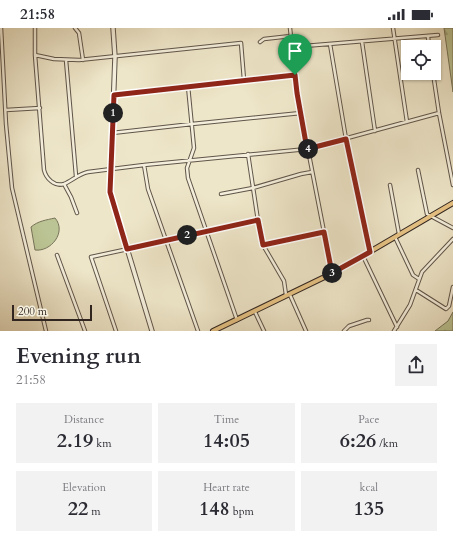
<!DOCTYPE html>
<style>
:root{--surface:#fff;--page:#f2f2f3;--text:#2b2b33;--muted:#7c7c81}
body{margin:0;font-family:Cardo,serif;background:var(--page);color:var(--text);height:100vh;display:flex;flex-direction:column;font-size:15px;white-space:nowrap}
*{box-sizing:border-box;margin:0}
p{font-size:13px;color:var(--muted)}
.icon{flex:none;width:22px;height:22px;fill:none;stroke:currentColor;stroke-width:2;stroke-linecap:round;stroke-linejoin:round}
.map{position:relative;height:303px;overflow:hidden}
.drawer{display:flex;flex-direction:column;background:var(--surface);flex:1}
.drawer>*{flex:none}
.controls{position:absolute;left:401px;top:12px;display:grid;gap:8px}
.controls a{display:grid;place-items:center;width:40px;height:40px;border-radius:0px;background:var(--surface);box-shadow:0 1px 3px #0004;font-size:20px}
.scale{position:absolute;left:12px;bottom:10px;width:80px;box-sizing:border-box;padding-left:4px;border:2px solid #312520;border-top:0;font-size:11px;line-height:14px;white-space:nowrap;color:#312520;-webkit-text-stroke:3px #f4efdc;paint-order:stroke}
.pin{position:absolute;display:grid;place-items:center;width:34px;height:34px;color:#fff;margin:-41px -17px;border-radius:50% 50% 50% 0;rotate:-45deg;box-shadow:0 0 4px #0007}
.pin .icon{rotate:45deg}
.km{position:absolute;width:20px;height:20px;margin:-10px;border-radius:50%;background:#222;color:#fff;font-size:11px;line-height:20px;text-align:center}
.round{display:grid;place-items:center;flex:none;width:42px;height:42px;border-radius:0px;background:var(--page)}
.head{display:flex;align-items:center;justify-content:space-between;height:68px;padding:0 16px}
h1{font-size:22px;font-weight:600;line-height:30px}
.figures{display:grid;grid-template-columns:repeat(3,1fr);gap:6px;height:68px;padding:4px 16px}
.figures div{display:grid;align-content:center;border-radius:0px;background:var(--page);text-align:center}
.figures b{font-size:20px;font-weight:600}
.figures small{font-size:11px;font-weight:400}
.figures p{font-size:11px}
.status{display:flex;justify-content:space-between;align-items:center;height:28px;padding:0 20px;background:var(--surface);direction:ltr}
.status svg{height:11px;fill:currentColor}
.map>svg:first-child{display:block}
</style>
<div class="status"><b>21:58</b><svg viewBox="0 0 49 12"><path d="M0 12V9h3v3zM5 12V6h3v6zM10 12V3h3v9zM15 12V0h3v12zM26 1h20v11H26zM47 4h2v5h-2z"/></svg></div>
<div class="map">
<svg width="453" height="303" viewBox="0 0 453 303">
<defs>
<pattern id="forest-firs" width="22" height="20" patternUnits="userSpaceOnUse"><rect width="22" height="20" fill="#bbc494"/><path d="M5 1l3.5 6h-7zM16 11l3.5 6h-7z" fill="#a1a87f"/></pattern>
</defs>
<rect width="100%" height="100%" fill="#eee6c9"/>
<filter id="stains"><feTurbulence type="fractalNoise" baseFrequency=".005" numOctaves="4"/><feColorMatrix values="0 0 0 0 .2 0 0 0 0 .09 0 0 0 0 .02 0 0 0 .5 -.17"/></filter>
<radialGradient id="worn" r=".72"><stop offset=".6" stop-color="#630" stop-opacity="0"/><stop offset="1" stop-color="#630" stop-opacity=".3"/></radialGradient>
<path fill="#bbc494" stroke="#76745a" d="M55 190C67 204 51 224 35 222L31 199C38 193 46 192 55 190Z"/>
<path fill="url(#forest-firs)" stroke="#76745a" d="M444 0H453V64Z
M453 284V303H435L448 293Z"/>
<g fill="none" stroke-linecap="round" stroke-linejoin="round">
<g stroke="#60554a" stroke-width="4.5">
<path id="minor" d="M1 0 6 96 12 160 46 303
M35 0V27L44 142C46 150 54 159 64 156 72 153 78 146 88 144L144 137 307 121 439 85
M75 0 79 5 83 32
M290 0 297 65 332 245
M393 0 407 94
M428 8 429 19
M260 14 264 11 291 8
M362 14 375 103
M330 16 346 111 370 224
M292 19 438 7
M35 27 54 31 79 32 241 15 244 52
M66 32 76 148
M433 45 439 85 453 157
M188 58 194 120 187 140 188 150 237 292
M114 67 295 47
M6 82 40 80
M112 105 192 96 301 85
M248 126 260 206 263 217 284 253 286 267
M144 137 148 161 198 303
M418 142 427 186 453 200
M64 156 71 169 77 185
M390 157 399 206
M221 166 253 160 301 146 312 144
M395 209 413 247 419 251
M263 217 324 205
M57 227 85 303
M363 228 397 299
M416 262 446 281 449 278 453 259
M290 267 306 303
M255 284 264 303
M116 303 91 229 258 193
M344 303 349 298 367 292H369
M394 303 410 277 422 244 453 211"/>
</g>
<g stroke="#60554a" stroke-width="5.5">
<path id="tertiary" d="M113 0 115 29 110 164 152 303"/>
</g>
<g stroke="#312520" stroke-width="6">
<path id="primary" d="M213 303 337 243 453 175"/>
</g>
<use href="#minor" stroke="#f4efdc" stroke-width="2.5"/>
<use href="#tertiary" stroke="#f4efdc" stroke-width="3.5"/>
<use href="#primary" stroke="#e7c384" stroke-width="4"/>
</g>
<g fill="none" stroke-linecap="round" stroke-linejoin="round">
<g stroke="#fff" stroke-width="8">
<path id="route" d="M295 47 297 65 307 121 346 111 370 224 332 245 324 204 263 217 258 192 127 221 110 164 114 67Z"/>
</g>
<use href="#route" stroke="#8f2418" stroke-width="5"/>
</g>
<rect width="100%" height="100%" filter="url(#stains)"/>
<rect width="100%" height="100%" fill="url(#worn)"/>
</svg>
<div class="controls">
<a><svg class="icon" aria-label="locate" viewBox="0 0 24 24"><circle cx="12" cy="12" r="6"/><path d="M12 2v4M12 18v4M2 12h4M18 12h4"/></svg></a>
</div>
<div class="scale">200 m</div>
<div class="pin" style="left:295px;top:47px;background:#1e9e55"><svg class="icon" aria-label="arrive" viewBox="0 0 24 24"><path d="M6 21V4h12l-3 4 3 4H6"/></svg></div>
<b class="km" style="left:113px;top:85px">1</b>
<b class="km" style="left:187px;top:207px">2</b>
<b class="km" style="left:332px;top:245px">3</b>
<b class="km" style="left:308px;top:121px">4</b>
</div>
<section class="drawer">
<div class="head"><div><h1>Evening run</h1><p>21:58</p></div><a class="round"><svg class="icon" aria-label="share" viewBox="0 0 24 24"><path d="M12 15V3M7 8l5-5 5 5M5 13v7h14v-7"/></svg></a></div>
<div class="figures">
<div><p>Distance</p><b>2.19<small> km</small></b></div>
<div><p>Time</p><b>14:05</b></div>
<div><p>Pace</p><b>6:26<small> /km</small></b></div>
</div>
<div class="figures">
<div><p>Elevation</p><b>22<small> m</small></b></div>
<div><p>Heart rate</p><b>148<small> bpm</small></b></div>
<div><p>kcal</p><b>135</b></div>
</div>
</section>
